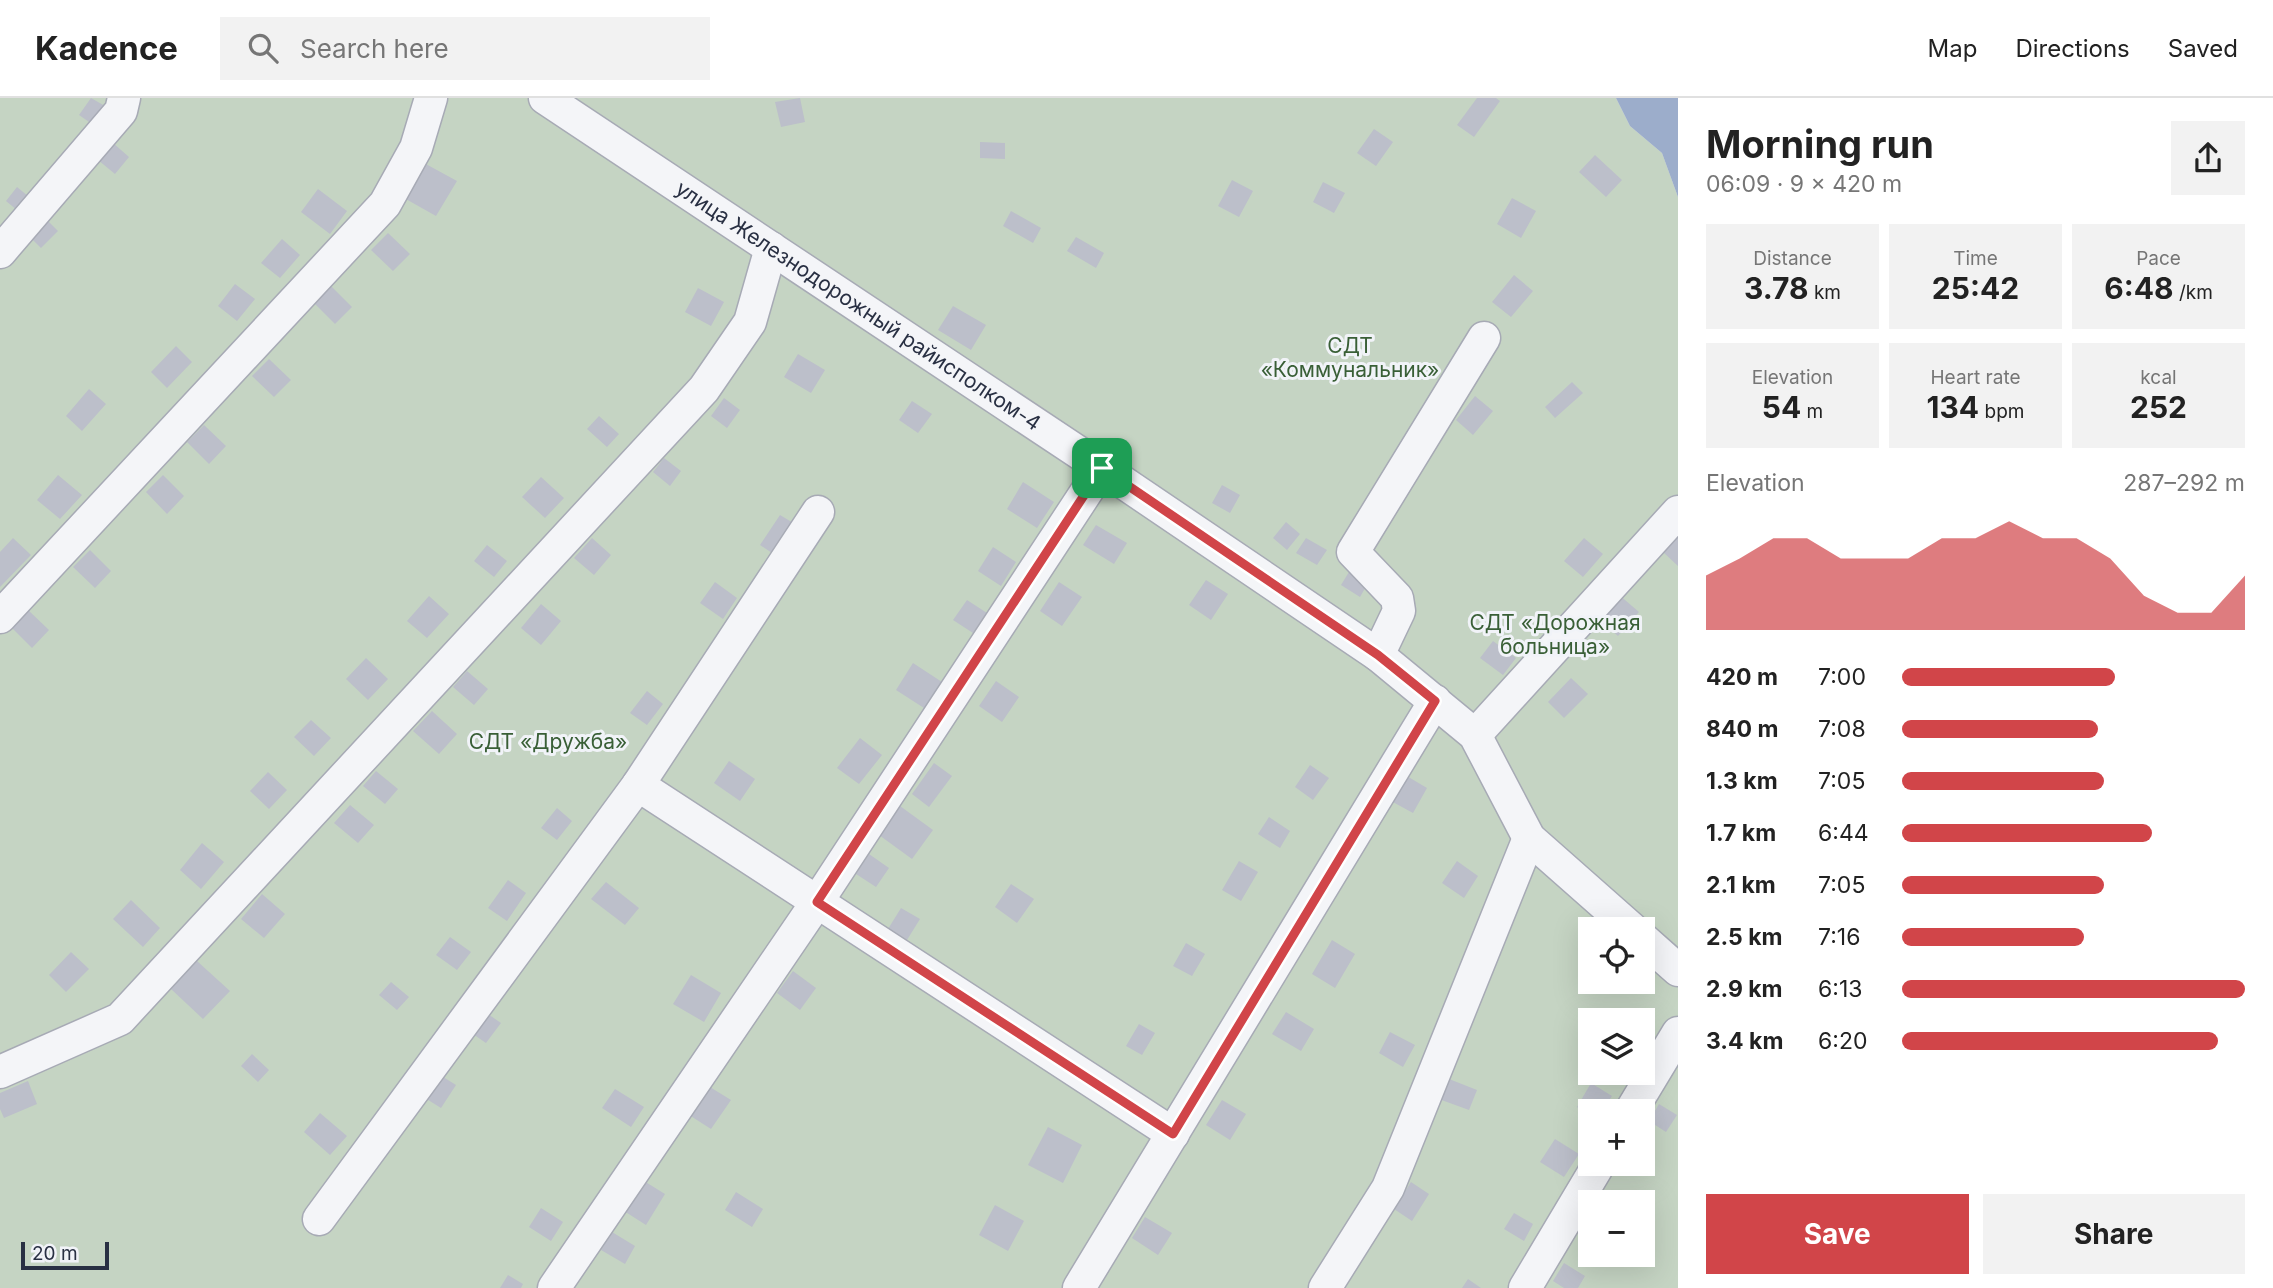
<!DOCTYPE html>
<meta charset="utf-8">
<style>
:root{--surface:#fff;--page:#f2f2f2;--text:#222;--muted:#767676;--line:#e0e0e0;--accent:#d14549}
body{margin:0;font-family:Inter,sans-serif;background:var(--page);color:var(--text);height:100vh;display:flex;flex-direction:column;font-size:26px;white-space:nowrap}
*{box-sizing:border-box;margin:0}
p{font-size:23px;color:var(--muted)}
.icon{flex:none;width:38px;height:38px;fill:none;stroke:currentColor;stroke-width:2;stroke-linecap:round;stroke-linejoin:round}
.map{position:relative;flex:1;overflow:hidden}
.details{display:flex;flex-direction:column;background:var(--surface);width:595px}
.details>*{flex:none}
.fabs{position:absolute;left:1578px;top:819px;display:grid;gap:14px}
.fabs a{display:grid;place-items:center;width:77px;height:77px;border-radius:0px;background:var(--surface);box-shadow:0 7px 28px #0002;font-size:35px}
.scale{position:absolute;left:21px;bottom:18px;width:88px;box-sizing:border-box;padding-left:7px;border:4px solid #293043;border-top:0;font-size:19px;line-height:24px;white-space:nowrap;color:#293043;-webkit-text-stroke:5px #f1f3f8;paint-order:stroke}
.pin{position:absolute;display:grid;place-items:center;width:60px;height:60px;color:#fff;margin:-30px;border-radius:14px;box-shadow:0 4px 10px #0006}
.round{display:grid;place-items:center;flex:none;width:74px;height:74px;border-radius:0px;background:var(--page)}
.summary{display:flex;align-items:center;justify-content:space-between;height:119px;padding:0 28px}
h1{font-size:38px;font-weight:700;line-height:52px}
.stats{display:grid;grid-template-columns:repeat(3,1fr);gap:10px;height:119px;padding:7px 28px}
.stats div{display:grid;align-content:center;border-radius:0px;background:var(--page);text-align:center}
.stats b{font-size:30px;font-weight:700}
.stats small{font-size:19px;font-weight:400}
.stats p{font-size:19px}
.chart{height:196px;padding:14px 28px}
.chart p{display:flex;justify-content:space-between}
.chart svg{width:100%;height:126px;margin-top:7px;fill:var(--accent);opacity:.7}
.action{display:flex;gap:14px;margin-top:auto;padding:14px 28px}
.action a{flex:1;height:80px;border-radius:0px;background:var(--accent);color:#fff;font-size:28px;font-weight:700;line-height:80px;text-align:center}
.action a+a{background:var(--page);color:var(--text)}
ul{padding:0 28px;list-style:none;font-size:23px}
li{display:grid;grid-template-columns:112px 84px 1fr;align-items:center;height:52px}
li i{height:18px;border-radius:9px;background:var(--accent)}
header{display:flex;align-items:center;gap:42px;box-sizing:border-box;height:98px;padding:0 35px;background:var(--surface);border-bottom:2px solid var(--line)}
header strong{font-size:33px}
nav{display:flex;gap:38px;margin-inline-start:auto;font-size:24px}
.search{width:490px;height:63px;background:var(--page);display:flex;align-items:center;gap:18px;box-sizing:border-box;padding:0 24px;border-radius:0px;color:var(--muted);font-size:26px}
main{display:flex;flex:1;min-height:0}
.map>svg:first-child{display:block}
</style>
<header>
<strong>Kadence</strong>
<div class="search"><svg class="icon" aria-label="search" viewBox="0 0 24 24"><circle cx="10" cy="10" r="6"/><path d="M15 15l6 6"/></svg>Search here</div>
<nav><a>Map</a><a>Directions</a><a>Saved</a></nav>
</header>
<main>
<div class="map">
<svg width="1678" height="1190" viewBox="0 0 1678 1190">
<rect width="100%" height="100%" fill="#e2e4ea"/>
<path fill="#c5d4c3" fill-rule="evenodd" d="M0 0H1616L1630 28 1662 55 1678 99V1190H0ZM1591 831H1643V884H1591ZM1591 922H1643V975H1591ZM1591 1013H1643V1066H1591ZM1591 1104H1643V1157H1591Z"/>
<path fill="#9cadcb" d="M1616 0H1678V99L1662 55 1630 28Z"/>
<path fill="#bcbfca" d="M91 0 105 8 92 26 79 17Z
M800 0 805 24 781 29 775 4Z
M1477 0H1496L1500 3 1474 39 1457 27Z
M1374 31 1393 44 1376 68 1357 55Z
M980 44 1005 45V61L980 60Z
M113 45 129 59 115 76 98 62Z
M1595 57 1622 82 1606 99 1579 74Z
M424 65 457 83 436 118 404 100Z
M1232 82 1253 93 1239 119 1218 108Z
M1323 84 1345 95 1334 115 1313 104Z
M17 89 34 103 23 117 6 103Z
M318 91 347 113 330 136 301 114Z
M1512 100 1536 113 1521 140 1497 126Z
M1011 113 1041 130 1033 145 1003 128Z
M47 122 58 133 41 150 29 138Z
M388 135 410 156 393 173 371 152Z
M1076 139 1104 155 1096 170 1067 153Z
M282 141 300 157 280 180 261 165Z
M1514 177 1533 193 1511 219 1492 204Z
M235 186 255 201 237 223 218 208Z
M331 188 352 209 335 226 314 205Z
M698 190 724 204 711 228 685 214Z
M953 208 986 227 971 252 938 232Z
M176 248 192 264 167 290 151 274Z
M798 256 825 272 811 295 784 279Z
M269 261 291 282 274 299 252 278Z
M1572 284 1583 295 1555 320 1545 309Z
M89 291 106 306 82 333 66 318Z
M1475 298 1493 313 1473 337 1456 322Z
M724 300 740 312 727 330 711 318Z
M912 303 932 316 918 335 899 322Z
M599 318 619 336 607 349 587 331Z
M204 327 226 348 209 366 187 344Z
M664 360 681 373 670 388 653 374Z
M58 377 82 397 60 421 37 402Z
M163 377 184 398 167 416 146 394Z
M541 379 564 400 545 420 522 399Z
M1023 384 1054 404 1037 430 1007 411Z
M1222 387 1240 397 1230 415 1212 405Z
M780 417 795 426 775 457 760 447Z
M1286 424 1300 436 1287 452 1273 440Z
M1096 427 1127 445 1114 466 1083 447Z
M1678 436V468L1663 454Z
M13 440 31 457 0 489V454Z
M592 440 611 457 594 477 574 460Z
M1306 440 1327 452 1317 467 1296 455Z
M1584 440 1603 456 1583 479 1564 463Z
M487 447 507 463 494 479 474 463Z
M993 449 1016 464 1001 488 978 473Z
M90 452 111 473 95 490 73 469Z
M1349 474 1368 485 1360 499 1341 487Z
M1206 482 1228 496 1211 522 1189 507Z
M715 484 737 500 723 521 700 505Z
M1059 484 1082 499 1062 528 1040 513Z
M1618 496 1639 514 1618 538 1597 520Z
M429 498 449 516 427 540 407 523Z
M967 502 987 515 973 535 953 522Z
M541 506 561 523 541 547 521 530Z
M27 511 49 532 32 550 11 529Z
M1493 543 1516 560 1503 577 1480 560Z
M366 560 388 581 368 602 346 581Z
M913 565 942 584 924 610 896 592Z
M467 573 488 591 474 607 453 589Z
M1571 580 1588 596 1564 620 1548 604Z
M996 583 1019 599 1002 624 979 608Z
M647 593 663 606 647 627 630 615Z
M432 613 457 636 439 656 413 633Z
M311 622 331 640 314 658 294 639Z
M860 640 882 657 859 686 837 670Z
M729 663 755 681 740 703 714 685Z
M934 665 952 678 929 709 912 696Z
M1310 667 1329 680 1313 702 1295 689Z
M376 673 398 691 385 706 363 688Z
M268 674 287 692 269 711 250 693Z
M1405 677 1427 690 1413 715 1391 703Z
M350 707 374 727 358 745 334 725Z
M900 708 933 732 912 761 879 737Z
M557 710 572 723 557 742 541 730Z
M1269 719 1290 733 1280 750 1258 736Z
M202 745 224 764 201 791 180 772Z
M869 756 889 770 876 789 856 776Z
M1239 763 1258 774 1241 803 1222 792Z
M1457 763 1478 778 1464 800 1442 785Z
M508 782 526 795 507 823 488 810Z
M606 784 639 810 625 827 591 801Z
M1011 786 1034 801 1017 825 995 809Z
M262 796 285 816 264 840 241 821Z
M131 802 160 830 143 849 113 821Z
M901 810 920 821 907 842 888 831Z
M450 839 471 854 457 872 436 857Z
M1332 842 1355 856 1335 890 1312 876Z
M1186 845 1205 856 1192 878 1173 868Z
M71 854 89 871 66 894 49 877Z
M197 863 230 893 203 921 171 891Z
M793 873 816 890 800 912 777 895Z
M691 877 721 895 704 924 673 906Z
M391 884 409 899 397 912 379 897Z
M482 912 501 925 486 945 467 932Z
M1286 914 1314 931 1301 953 1272 936Z
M1139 926 1155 935 1142 957 1126 948Z
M1390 934 1415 947 1403 969 1379 955Z
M252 956 269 972 258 984 241 968Z
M432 972 456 987 441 1010 417 995Z
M1444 979 1477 992 1469 1012 1436 1000Z
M28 983 37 1006 4 1020 0 1011V995Z
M1591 985 1612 998 1602 1013H1591V1018L1577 1009Z
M705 986 731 1002 711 1031 686 1015Z
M615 991 644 1009 631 1029 602 1010Z
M1222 1002 1246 1016 1230 1042 1206 1027Z
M1659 1006 1677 1017 1666 1034 1649 1023Z
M320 1015 347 1038 330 1057 304 1034Z
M1048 1029 1082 1047 1063 1085 1028 1067Z
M1555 1041 1579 1056 1564 1079 1540 1064Z
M644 1083 665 1096 646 1127 624 1113Z
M1411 1084 1429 1096 1412 1123 1394 1111Z
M736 1094 763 1111 752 1129 725 1112Z
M995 1107 1024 1123 1008 1153 979 1137Z
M541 1110 563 1124 551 1143 529 1129Z
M1514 1115 1533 1126 1524 1143 1504 1131Z
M1145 1119 1172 1135 1158 1157 1132 1140Z
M612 1134 635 1148 625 1166 601 1152Z
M1564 1165 1585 1178 1578 1190H1564L1553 1183Z
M508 1177 523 1186 521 1190H500Z
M1468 1181 1481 1190H1462Z"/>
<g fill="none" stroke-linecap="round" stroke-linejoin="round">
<g stroke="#a7aab5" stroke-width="35">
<g id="minor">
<path id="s1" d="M545 0 1102 370 1378 557 1475 637 1529 740 1632 831"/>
<path d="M0 154 121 13 124 0"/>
<path d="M0 519 385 106 416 50 431 0"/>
<path d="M1378 557 1399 513 1397 500 1353 454 1484 240"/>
<path d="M1475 637 1678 414"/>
<path d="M638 687 1173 1036"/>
<path d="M1643 841 1678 872"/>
<path d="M0 974 120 921 704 291 750 224 771 150"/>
<path d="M1631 1013 1678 935"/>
<path d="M319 1121 638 687 818 414"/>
<path d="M554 1190 817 804 1102 370"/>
<path d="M1079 1190 1435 603"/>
<path d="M1325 1190 1388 1090 1529 740"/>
<path d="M1525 1190 1599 1066"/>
</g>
</g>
<use href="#minor" stroke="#f4f5f8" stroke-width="32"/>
</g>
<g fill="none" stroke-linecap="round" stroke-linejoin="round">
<g stroke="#fff" stroke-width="14">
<path id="route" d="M1102 370 1378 557 1435 603 1173 1036 817 804Z"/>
</g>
<use href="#route" stroke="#d14549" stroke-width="9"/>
</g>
<g text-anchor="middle" stroke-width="6" stroke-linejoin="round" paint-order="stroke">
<g font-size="21" fill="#293043" stroke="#f1f3f8">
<text dy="7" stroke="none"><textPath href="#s1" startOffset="376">улица Железнодорожный райисполком-4</textPath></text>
</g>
<g font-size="21" fill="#395f36" stroke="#f1f3f8">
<text x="1350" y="255">СДТ<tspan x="1350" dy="24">«Коммунальник»</tspan></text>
<text x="1555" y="532">СДТ «Дорожная<tspan x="1555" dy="24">больница»</tspan></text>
<text x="548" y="651">СДТ «Дружба»</text>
</g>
</g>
</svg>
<div class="fabs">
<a><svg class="icon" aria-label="locate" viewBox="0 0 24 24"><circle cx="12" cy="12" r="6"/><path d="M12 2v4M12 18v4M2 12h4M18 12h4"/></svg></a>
<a><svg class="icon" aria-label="layers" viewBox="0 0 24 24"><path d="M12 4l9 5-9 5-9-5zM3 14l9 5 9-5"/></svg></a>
<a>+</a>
<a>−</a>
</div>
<div class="scale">20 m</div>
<div class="pin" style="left:1102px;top:370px;background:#1e9e55"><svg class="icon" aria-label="arrive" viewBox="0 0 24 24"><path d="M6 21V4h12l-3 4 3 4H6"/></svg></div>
</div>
<section class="details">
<div class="summary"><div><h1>Morning run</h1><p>06:09 · 9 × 420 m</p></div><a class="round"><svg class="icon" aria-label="share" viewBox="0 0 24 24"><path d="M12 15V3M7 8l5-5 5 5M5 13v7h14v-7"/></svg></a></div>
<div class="stats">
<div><p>Distance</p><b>3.78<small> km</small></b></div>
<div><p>Time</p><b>25:42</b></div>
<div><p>Pace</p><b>6:48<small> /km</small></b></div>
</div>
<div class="stats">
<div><p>Elevation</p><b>54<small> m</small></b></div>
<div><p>Heart rate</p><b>134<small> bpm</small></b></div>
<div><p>kcal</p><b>252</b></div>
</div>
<div class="chart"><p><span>Elevation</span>287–292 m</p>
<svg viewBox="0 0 160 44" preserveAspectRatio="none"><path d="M0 44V25L10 19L20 12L30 12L40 19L50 19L60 19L70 12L80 12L90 6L100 12L110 12L120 19L130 32L140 38L150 38L160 25V44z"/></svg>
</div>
<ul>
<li><b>420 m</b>7:00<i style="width:62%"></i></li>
<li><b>840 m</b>7:08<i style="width:57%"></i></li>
<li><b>1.3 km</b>7:05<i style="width:59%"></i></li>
<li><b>1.7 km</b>6:44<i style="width:73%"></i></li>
<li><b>2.1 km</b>7:05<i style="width:59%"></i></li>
<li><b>2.5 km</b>7:16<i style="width:53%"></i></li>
<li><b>2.9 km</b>6:13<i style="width:100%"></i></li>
<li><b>3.4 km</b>6:20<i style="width:92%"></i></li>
</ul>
<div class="action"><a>Save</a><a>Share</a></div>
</section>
</main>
